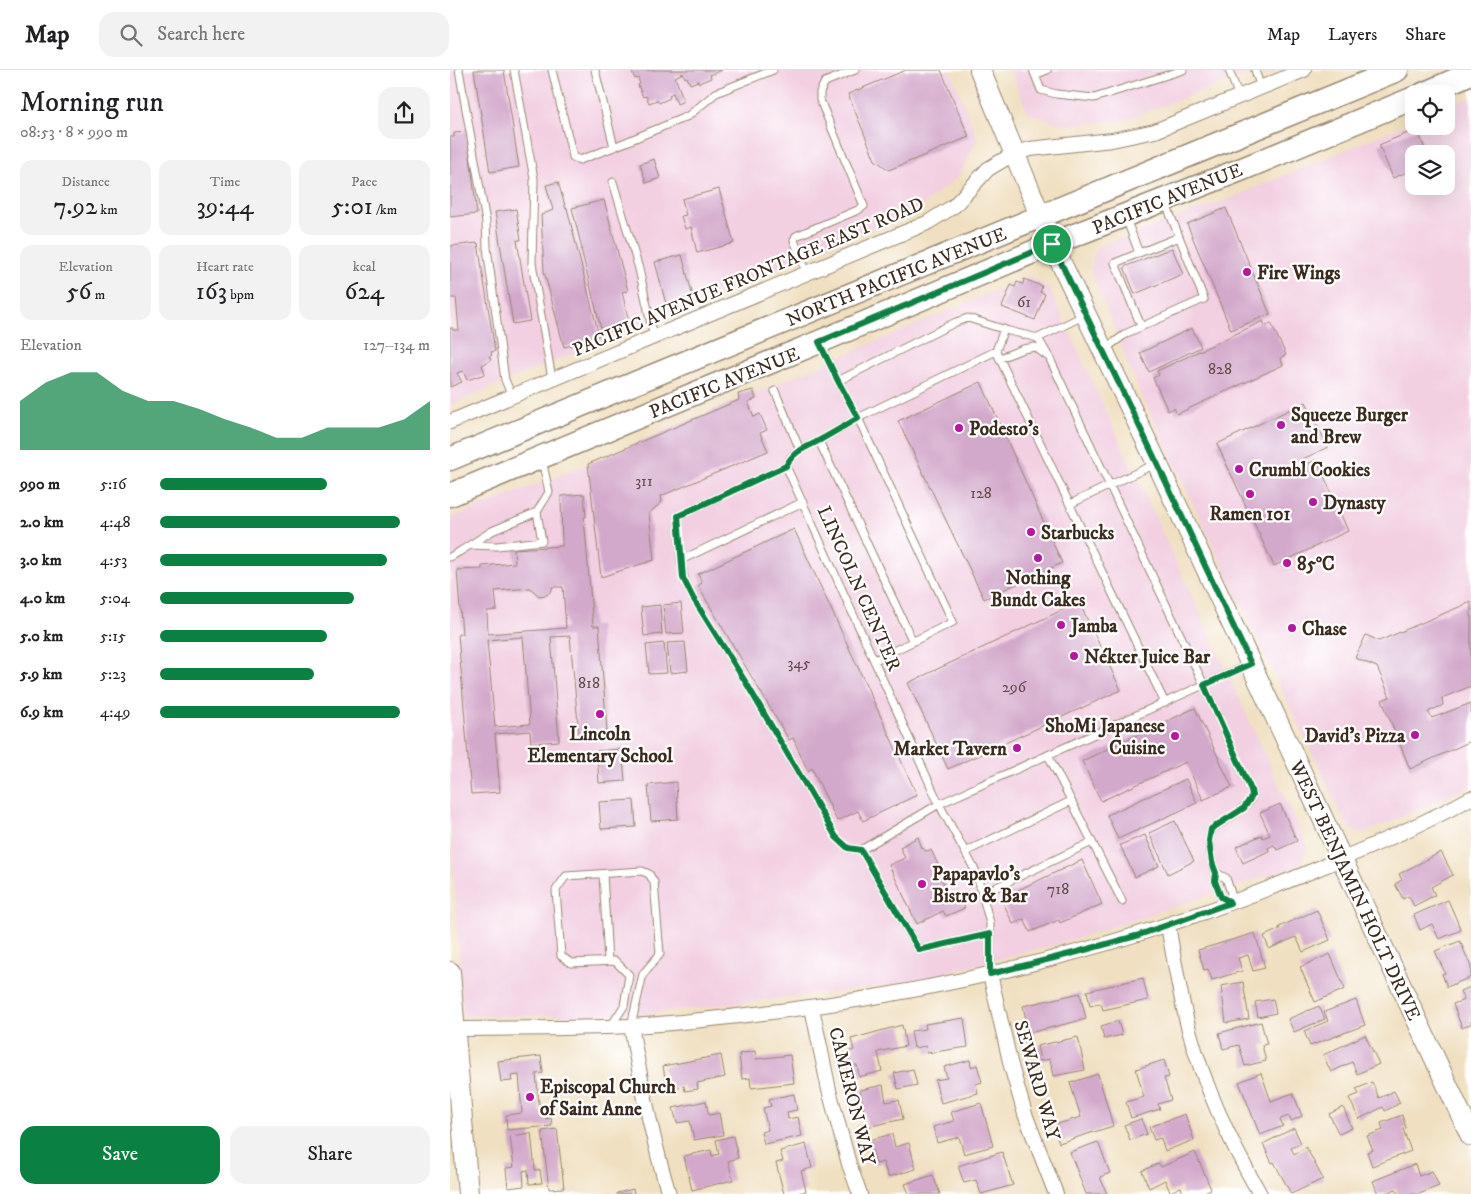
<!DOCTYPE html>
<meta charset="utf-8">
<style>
:root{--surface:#fff;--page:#f2f2f2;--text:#202124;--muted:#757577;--line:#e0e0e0;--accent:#0b8043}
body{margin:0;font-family:"IM FELL DW Pica",serif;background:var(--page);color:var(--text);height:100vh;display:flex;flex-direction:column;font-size:19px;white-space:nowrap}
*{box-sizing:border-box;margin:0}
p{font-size:16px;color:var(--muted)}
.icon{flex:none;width:28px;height:28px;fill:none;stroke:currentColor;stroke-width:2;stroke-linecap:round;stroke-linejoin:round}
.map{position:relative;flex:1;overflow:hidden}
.details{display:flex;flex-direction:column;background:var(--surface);width:450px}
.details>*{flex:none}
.controls{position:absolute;left:955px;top:15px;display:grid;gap:10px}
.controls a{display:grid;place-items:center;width:50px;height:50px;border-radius:10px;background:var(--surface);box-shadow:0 5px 20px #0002;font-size:25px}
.pin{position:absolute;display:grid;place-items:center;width:42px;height:42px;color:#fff;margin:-21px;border:2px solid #fff;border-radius:50%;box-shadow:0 1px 5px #0007}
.round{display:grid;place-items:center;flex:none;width:52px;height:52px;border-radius:15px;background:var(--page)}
.head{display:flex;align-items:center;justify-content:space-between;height:85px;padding:0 20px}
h1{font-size:28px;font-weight:600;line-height:38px}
.figures{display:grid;grid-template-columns:repeat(3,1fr);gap:8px;height:85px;padding:5px 20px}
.figures div{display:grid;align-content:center;border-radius:12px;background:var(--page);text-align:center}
.figures b{font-size:25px;font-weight:600}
.figures small{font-size:14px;font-weight:400}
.figures p{font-size:14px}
.chart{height:140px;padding:10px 20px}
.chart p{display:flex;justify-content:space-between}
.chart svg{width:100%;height:90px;margin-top:5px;fill:var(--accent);opacity:.7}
.button{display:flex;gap:10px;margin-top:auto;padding:10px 20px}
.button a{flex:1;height:58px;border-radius:15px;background:var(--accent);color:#fff;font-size:20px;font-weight:600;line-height:58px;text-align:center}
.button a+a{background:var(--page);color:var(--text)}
ul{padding:0 20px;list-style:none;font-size:16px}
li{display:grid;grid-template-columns:80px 60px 1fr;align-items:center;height:38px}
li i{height:12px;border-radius:6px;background:var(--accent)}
header{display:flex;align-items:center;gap:30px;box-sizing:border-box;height:70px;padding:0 25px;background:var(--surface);border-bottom:1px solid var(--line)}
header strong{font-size:24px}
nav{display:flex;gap:28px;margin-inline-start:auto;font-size:18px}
.search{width:350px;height:45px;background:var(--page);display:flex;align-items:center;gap:12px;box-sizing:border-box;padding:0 18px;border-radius:15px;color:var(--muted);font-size:19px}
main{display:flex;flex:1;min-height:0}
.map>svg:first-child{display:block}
</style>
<header>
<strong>Map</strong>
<div class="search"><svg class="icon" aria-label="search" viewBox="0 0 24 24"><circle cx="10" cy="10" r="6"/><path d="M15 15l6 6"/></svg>Search here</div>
<nav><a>Map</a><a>Layers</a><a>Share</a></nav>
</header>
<main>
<section class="details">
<div class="head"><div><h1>Morning run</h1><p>08:53 · 8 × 990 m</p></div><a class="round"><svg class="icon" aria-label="share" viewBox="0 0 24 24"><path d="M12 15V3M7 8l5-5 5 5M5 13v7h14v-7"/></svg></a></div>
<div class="figures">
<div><p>Distance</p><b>7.92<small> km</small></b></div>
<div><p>Time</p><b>39:44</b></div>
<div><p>Pace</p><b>5:01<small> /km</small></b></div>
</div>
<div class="figures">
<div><p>Elevation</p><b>56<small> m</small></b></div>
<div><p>Heart rate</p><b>163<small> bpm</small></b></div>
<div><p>kcal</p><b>624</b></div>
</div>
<div class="chart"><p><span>Elevation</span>127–134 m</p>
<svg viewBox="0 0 160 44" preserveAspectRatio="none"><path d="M0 44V20L10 11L20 6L30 6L40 15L50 20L60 20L70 24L80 29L90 33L100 38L110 38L120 33L130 33L140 33L150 29L160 20V44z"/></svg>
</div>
<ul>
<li><b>990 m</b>5:16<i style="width:62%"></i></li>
<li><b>2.0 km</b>4:48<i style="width:89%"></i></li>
<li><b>3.0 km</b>4:53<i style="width:84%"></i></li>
<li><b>4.0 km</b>5:04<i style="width:72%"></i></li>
<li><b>5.0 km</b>5:15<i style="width:62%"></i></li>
<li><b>5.9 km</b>5:23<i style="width:57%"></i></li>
<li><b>6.9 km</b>4:49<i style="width:89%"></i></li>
</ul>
<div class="button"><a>Save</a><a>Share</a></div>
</section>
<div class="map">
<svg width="1021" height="1124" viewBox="0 0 1021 1124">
<rect width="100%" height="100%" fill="#fff"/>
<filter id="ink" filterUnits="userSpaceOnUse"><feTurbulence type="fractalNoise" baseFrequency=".02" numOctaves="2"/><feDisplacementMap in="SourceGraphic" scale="10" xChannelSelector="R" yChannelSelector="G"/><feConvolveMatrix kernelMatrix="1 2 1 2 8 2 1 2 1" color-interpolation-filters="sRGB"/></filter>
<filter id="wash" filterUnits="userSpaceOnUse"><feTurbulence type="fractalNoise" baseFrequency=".0096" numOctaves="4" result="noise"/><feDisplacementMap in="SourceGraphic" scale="20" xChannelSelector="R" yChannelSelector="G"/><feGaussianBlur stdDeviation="1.12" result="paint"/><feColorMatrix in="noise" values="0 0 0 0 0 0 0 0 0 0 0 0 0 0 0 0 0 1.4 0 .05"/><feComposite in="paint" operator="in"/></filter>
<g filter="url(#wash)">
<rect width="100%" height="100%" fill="#f0e0c1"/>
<path fill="#f2cfe1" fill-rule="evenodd" d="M0 0H500L528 69 509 106 470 137 0 335Z
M560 0H809L671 51 613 55 578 43Z
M1021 27V715L1011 721 915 763 903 761 894 750 688 318 640 199 647 177 781 128 964 51V56H996V38ZM964 84H996V116H964Z
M580 206 600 220 857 775 851 795 618 871 452 914 187 945 13 946 0 752V448L134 396Z"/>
<g id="blocks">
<path fill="#d3a9cb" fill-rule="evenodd" d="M24 0H54L69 97 40 102Z
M181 0H272L260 5 261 8 249 13 248 11 240 14 237 7 235 8 233 3 225 7 234 31 227 34 223 23 219 25 220 28 209 33 207 30 199 33 196 26 193 27 188 15 190 14 188 8 185 9Z
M456 0H491L519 67 439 100 425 90 398 24Z
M967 59 977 84H964V99L943 108 929 75Z
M17 62 27 144 0 147V67H4V63Z
M204 89 210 108 196 113 190 94Z
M108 112 116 139 117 138 149 266 140 268 141 271 114 277 94 201 91 145 103 140 96 115Z
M269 119 284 173 247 183 241 157 235 159 231 146 236 145 232 129Z
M154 130 178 221 172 222 180 256 152 263 131 179H132L122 138Z
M776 138 820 244 781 260 737 154Z
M66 139 71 170H67L80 251 63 254 45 142Z
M28 173 45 281 41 282 42 285 39 286 41 290 32 295 35 304 17 310 13 301 7 303 12 312 0 317V258H2L3 260H9L6 228H0V176Z
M722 178 733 204 685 224 674 197Z
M232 185 243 227 216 234 205 192Z
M574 209 592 216 590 222 595 224 585 250 552 237 561 215 565 217 567 212 573 214Z
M813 251 815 256 821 253 836 285 830 288 833 295 727 344 724 338 718 341 703 308 709 305 707 301Z
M742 258 751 277 699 302 690 283Z
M531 312 612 493 534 529 448 351Z
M303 320 306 329 298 332 304 347 310 344 317 360 310 363 318 381 211 426 212 432 199 443 204 490 151 507 138 394 289 330 288 324Z
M856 332 878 377 851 390 854 395 867 390 898 461 824 496 767 374Z
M134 424 136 447H134L143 556H149L157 661H153V666L145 667V662L129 664 120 566 101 567 109 671 81 673 80 661 45 664 50 722 21 724 8 564H12L7 500 32 499V496L65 493 64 479 112 476 111 426ZM102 517H113L116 558 38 564 37 541 47 540 45 521 80 518 89 526 97 525 102 520ZM73 567 80 654 45 657 37 570Z
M344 459 467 725 413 751 408 741 387 751 362 698 358 701 343 668 339 670 248 516 252 513 248 504Z
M629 532 671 620 498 699 458 613Z
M1021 532V616L992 628 993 635 978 642 982 648 1021 633V671L960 699 932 630 940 627 927 597 905 588 916 565 929 571Z
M231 533 234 563 216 564 213 535Z
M210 535 212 564 194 566 191 537Z
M235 572 238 601 220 603 217 573Z
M214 573 217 603 199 604 196 575Z
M745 638 782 717 753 730 736 692 651 731 632 691Z
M172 679 175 711 149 713 147 681Z
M736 709 747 733 668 769 657 745Z
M226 712 228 749 201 751 198 715Z
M184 730 186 757 151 759 149 732Z
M830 734 847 771 827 780 824 775 818 778 819 781 793 793 786 777 812 765 813 768 820 765 810 743Z
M725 751 744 791 718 804 699 763Z
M695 765 709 796 685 807 670 775Z
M468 767 472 778 476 781 481 780 490 799 488 800 501 831 510 827 515 838 496 846 493 841 467 854 439 795 455 788 450 777Z
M991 782 1003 805 981 817 985 825 964 836 959 826 953 829 945 814 952 810 949 804Z
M632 790 652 834 610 853 609 850 580 862 574 849 563 854 551 828Z
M998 830 1011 860 989 869 982 854 970 860 964 845Z
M867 840 880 870 853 882 846 867 819 879 814 866 830 859 829 857Z
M805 863 815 898 803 901 798 885 788 888 792 901 762 910 758 899 754 900 748 880Z
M1010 871 1021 897V907L997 917 992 904 995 903 985 881Z
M880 884 895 919 865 932 850 897Z
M693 908 698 930 653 940 651 933 640 936 637 921Z
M793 912 799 949 776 953 771 916Z
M1021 917V954L1012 958 1003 934 1014 930 1010 921Z
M630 923 636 949 579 963 573 936Z
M823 929 826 943 808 947 805 932Z
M906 930 915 955 860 976 854 961 878 951 874 942Z
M869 936 875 949 844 962 838 949Z
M514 948 518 977 477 983 476 976 464 978 461 961 476 959 475 954Z
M668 951 672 965 654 969 651 956Z
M811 952 817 974 812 975 816 991 795 996 789 975 773 979 769 963Z
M452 955 456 976 428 982 432 1001 409 1007 407 995 400 996 397 982 404 980 401 969Z
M915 965 929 994 907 1004 902 992 881 1002 873 985Z
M628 967 635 1000 603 1006 600 989 590 991 587 976Z
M305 981 306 989 340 985 344 1013 301 1018 300 1008 292 1009 289 984Z
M271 985 275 1007 247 1013 248 1019 235 1021 234 1016 217 1019 213 996Z
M91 986 93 1003 86 1004 90 1042 96 1041V1049L101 1048 102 1056 57 1060 56 1045 72 1043 69 1005 61 1006 62 1011 51 1012 48 991Z
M520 990 521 997 527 995 532 1012 526 1014 528 1023 491 1033 485 1010 497 1008 494 997Z
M714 990 719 1007 714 1008 721 1030 708 1034 710 1039 681 1048 676 1032 694 1027 686 999Z
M463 999 467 1015 448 1019 444 1003Z
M811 1003 821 1031 843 1023 852 1046 841 1051 839 1046 830 1049 833 1056 810 1065 789 1012Z
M648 1004 663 1056 609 1073 604 1055 631 1047 620 1013Z
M922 1012 929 1028 944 1021 950 1033 935 1041 933 1037 909 1049 899 1028 909 1024 906 1019Z
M433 1015 436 1032 449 1030 453 1049 417 1057 410 1020Z
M344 1024 347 1040 337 1042 338 1049 348 1047 352 1066 314 1074 311 1062 318 1060 313 1038 321 1036 319 1029Z
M256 1031 259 1045 269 1043 273 1065 244 1070 240 1051 227 1053 223 1038Z
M531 1033 543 1076 514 1084 509 1067 487 1073 483 1057 504 1051 501 1042Z
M893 1037 902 1058 889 1064 879 1044Z
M735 1044 744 1070 715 1081 711 1068 704 1070 699 1057Z
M952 1045 956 1058 953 1059 961 1081 922 1096 917 1082 923 1080 917 1066 933 1060 931 1053Z
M691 1049 697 1064 680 1070 674 1055Z
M844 1058 851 1073 841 1078 844 1084 856 1077 873 1109 841 1124 824 1092 822 1093 813 1074Z
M107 1059 114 1118 99 1119 92 1061Z
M81 1063 85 1100H90L92 1113 79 1114 78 1100 73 1101 74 1116 58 1118 56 1098 64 1097 60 1066Z
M442 1064 445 1077 459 1073 466 1099 438 1107 433 1092 426 1094 419 1070Z
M283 1066 288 1088 278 1091 283 1110 242 1120 234 1086 261 1080 262 1086 269 1084 266 1070Z
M648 1072 660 1103 650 1107 657 1124H636L620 1082Z
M356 1074 362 1098 351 1101 356 1121 344 1124H334L326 1093 333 1091 330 1081Z
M552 1082 563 1115 531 1124 526 1110 514 1113 508 1096Z
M745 1082 761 1119 750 1124H733L731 1117 720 1122 715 1110 699 1118 692 1101 709 1093 711 1097Z
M965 1094 969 1106 982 1101 989 1116 969 1124H948L946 1119 933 1124H928L923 1111Z
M483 1105 490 1124H459L455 1114Z
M183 1119 184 1124H167V1123Z"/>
</g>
</g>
<g filter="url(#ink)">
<use href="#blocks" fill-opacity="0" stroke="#968570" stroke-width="1"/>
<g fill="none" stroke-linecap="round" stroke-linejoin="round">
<g stroke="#968570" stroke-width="9">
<path id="lane" d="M9 0 36 152 37 178 55 310 62 326
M64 0 84 109 82 193 102 309
M102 0 123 87 130 90 164 77 238 46 266 23 323 0
M145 0 164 77
M583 0 591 20 606 24 644 28 733 0
M779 0 789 27
M805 0 811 18
M585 5 597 0
M163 112 189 199 204 267
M676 148 689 183 665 193 691 256
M689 183 729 167
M357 203 344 170 346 166 408 140 414 136 370 30V22L375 12 405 0
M633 246 588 268 599 287 754 615 802 723C803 737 772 752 761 759L759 771 762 792 766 803 765 811 771 827 779 831 781 823 776 808 766 803
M371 275 388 311 408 348 503 552 425 590
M655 279 677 263 754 229 716 134
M546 281 554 259
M550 288 573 279 585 277 597 286
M388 311 506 252 518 248 559 261 588 268
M325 321 350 380
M369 371 463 572
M336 396 228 446 231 490 353 432
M620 434 705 394
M20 475 47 476 92 471 87 442
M0 487 9 482 42 461 87 442 99 422 92 390
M231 490 235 513 243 528 298 616 386 767 398 778 411 780
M598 685 672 831
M515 782 621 731
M153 804 158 891
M532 824 642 772
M540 864 469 880 411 780 489 734 800 594
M540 904V853L526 802 489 734 336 396 341 387 350 380 369 371 408 348 546 281 715 633
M161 956 174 936 179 905 165 891 121 893 111 886 106 820 116 806 192 801 199 804 204 812 210 884 193 904 181 956"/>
</g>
<g stroke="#968570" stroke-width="16">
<path id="street" d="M0 352 477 153 504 136 538 99 565 83 580 79 662 70 705 61 854 0
M718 855C724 890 730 926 739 960 755 1018 780 1072 810 1124
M540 904 561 996 575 1044 606 1124
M362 938 379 1020 399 1094 410 1124
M181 956C191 1013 202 1069 219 1124
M4 959C62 958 121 959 179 956 221 954 263 949 305 944 497 922 684 875 862 801 916 779 970 756 1021 728"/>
</g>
<g stroke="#968570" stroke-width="22">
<path id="secondary" d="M530 0 602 174 707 393 1021 1066
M0 902 18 1124"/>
</g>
<g stroke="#968570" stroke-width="25">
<path id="primary" d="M973 24 1021 3
M0 389 947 0
M0 425 369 272 602 174 790 100 964 28"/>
</g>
<use href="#lane" stroke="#fff" stroke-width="7"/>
<use href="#street" stroke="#fff" stroke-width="14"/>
<use href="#secondary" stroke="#fff" stroke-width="20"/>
<use href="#primary" stroke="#fff" stroke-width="22"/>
</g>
</g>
<g fill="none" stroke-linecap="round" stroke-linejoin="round" filter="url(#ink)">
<g stroke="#fff" stroke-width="10">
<path id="route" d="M602 174 707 393 801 594 754 615 801 720 802 726 794 738 761 759 759 771 762 792 766 803 765 811 771 827 779 831 780 833 686 866 620 884 540 904V864L469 880 411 780 398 778 386 767 298 616 243 528 233 508 228 446 336 396C345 379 355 379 370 370 383 363 396 355 408 348L388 311 369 272Z"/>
</g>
<use href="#route" stroke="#0b8043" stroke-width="6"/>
</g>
<g fill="#b5179e" stroke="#fff" stroke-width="2">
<circle cx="797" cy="202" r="5"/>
<circle cx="831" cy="355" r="5"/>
<circle cx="509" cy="358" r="5"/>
<circle cx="789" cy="399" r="5"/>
<circle cx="800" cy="424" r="5"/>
<circle cx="863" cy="432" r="5"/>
<circle cx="581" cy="462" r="5"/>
<circle cx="588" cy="488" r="5"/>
<circle cx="837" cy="493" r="5"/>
<circle cx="611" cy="555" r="5"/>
<circle cx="842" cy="558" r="5"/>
<circle cx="624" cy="586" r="5"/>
<circle cx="150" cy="644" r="5"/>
<circle cx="965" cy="665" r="5"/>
<circle cx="725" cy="666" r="5"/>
<circle cx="567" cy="678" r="5"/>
<circle cx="472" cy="814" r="5"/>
<circle cx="80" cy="1027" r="5"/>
</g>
<g text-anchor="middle" stroke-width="4.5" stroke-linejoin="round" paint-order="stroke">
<g font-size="16" fill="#614a49">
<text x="574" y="237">61</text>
<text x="770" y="304">828</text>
<text x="194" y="416">311</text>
<text x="531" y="428">128</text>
<text x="349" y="598">345</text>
<text x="139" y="618">818</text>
<text x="564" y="622">296</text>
<text x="608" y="824">718</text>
</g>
<g font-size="19" fill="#3b2a1e" stroke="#fff">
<text transform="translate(717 128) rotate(-22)" y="7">PACIFIC AVENUE</text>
<text transform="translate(298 206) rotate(-23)" y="7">PACIFIC AVENUE FRONTAGE EAST ROAD</text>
<text transform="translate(446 206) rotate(-22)" y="7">NORTH PACIFIC AVENUE</text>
<text transform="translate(274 312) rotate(-22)" y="7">PACIFIC AVENUE</text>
<text transform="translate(410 518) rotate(66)" y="7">LINCOLN CENTER</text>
<text transform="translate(906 820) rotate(65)" y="7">WEST BENJAMIN HOLT DRIVE</text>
<text transform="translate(588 1010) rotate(74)" y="7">SEWARD WAY</text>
<text transform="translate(403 1026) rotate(76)" y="7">CAMERON WAY</text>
</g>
<g font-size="19" font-weight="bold" fill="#3b2a1e" stroke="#fff" text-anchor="start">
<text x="807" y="209">Fire Wings</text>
<text x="841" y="351">Squeeze Burger<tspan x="841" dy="22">and Brew</tspan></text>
<text x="519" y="365">Podesto's</text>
<text x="799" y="406">Crumbl Cookies</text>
<text x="873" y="439">Dynasty</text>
<text x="800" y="450" text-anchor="middle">Ramen 101</text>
<text x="591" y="469">Starbucks</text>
<text x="847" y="500">85°C</text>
<text x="588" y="514" text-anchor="middle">Nothing<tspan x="588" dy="22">Bundt Cakes</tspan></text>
<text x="621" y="562">Jamba</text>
<text x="852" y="565">Chase</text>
<text x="634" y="593">Nékter Juice Bar</text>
<text x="715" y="662" text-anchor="end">ShoMi Japanese<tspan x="715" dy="22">Cuisine</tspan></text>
<text x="150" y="670" text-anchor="middle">Lincoln<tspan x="150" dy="22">Elementary School</tspan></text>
<text x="955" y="672" text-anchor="end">David's Pizza</text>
<text x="557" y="685" text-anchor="end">Market Tavern</text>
<text x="482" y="810">Papapavlo's<tspan x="482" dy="22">Bistro &amp; Bar</tspan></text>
<text x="90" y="1023">Episcopal Church<tspan x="90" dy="22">of Saint Anne</tspan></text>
</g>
</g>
</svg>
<div class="controls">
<a><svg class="icon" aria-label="locate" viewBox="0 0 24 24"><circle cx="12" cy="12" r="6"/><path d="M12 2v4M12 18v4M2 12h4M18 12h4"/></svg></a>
<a><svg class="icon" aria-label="layers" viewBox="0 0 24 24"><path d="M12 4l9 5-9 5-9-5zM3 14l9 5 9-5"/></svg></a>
</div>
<div class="pin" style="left:602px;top:174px;background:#1e9e55"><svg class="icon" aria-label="arrive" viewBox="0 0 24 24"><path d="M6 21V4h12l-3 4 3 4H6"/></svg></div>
</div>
</main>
